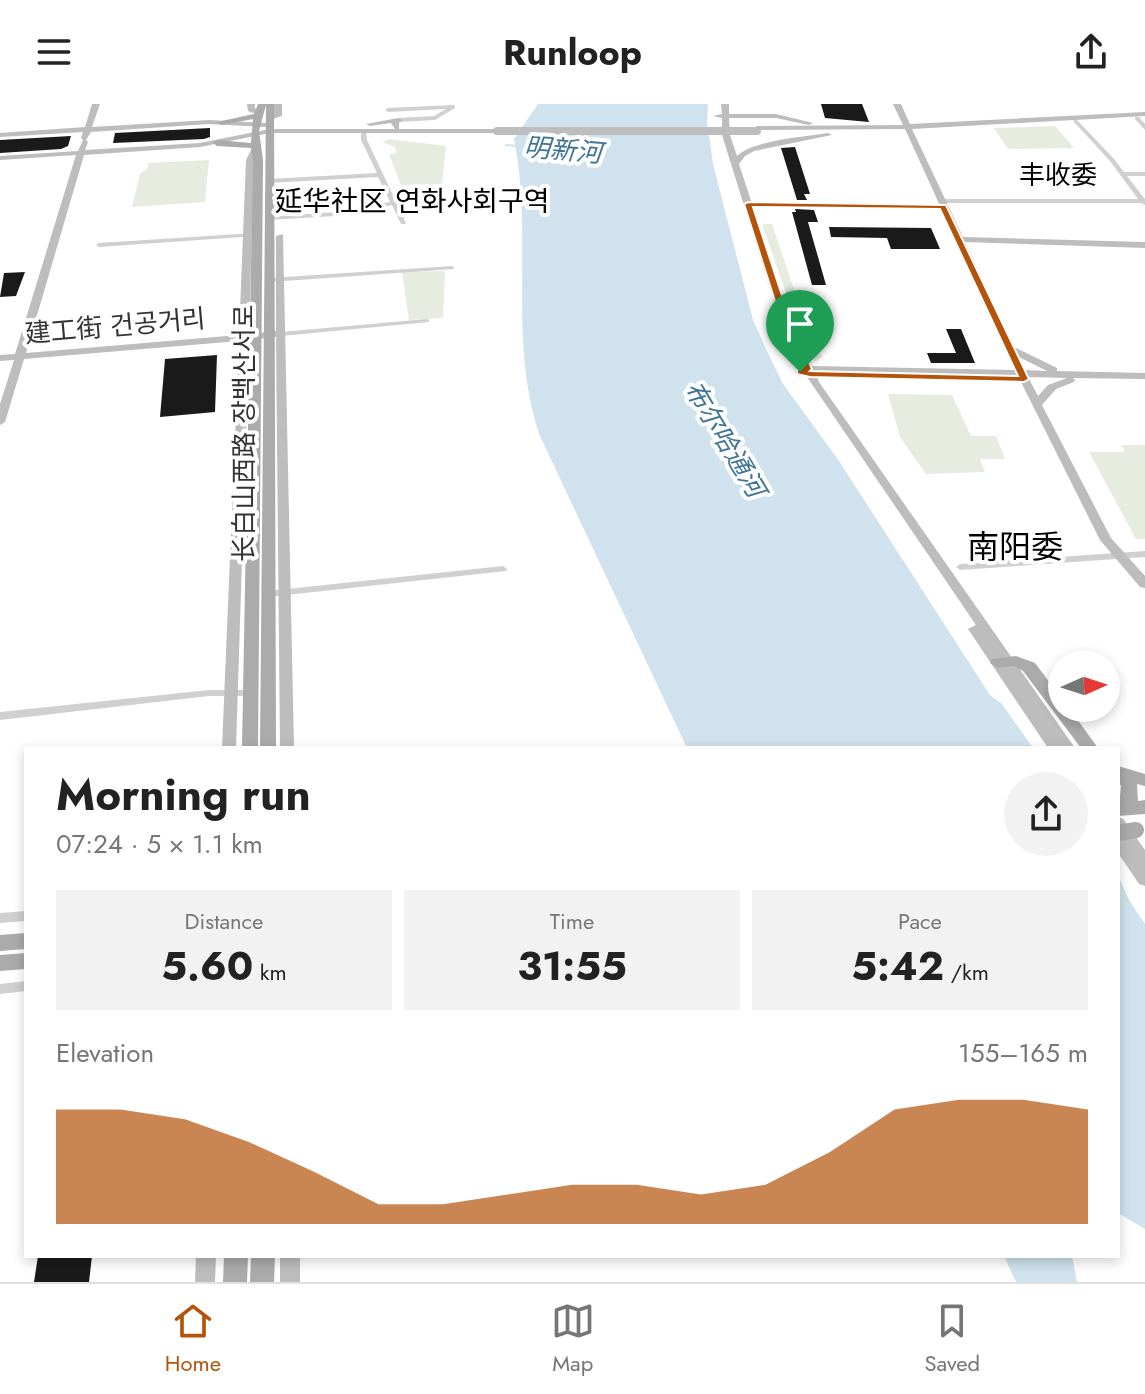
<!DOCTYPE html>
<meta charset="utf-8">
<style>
:root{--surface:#fff;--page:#f2f2f2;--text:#222;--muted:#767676;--line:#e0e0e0;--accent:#b45309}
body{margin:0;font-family:Jost,"Noto Sans SC","Noto Sans KR",sans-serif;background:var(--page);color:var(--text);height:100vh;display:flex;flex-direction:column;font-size:30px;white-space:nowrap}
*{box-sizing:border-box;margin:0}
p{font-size:26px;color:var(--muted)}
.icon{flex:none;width:44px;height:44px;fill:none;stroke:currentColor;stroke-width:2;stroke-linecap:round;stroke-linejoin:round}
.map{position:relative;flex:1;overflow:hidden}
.panel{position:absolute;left:24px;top:642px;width:1096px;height:512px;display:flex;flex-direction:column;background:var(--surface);border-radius:0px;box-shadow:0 4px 12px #0003}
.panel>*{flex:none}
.needle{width:52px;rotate:87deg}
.fabs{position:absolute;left:1048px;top:546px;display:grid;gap:16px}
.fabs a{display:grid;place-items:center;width:72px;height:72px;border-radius:50%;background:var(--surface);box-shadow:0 4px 12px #0003;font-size:40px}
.pin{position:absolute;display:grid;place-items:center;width:68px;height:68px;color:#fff;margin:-82px -34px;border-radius:50% 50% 50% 0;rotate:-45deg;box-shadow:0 0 8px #0007}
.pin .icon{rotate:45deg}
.round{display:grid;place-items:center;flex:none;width:84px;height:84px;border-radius:42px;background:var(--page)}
.overview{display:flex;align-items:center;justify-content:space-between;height:136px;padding:0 32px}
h1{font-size:44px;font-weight:700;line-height:60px}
.metrics{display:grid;grid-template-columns:repeat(3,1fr);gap:12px;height:136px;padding:8px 32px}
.metrics div{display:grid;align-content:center;border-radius:0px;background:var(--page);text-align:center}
.metrics b{font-size:40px;font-weight:700}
.metrics small{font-size:22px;font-weight:400}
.metrics p{font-size:22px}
.chart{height:224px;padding:16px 32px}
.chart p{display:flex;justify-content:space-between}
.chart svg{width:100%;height:144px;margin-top:8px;fill:var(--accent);opacity:.7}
header{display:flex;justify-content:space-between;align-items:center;height:104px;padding:0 32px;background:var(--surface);font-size:36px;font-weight:700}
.tabs{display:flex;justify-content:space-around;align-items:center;height:112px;border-top:2px solid var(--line);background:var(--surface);font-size:22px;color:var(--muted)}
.tabs a{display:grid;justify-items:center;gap:4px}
.tabs .active{color:var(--accent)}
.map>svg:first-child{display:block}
</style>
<header><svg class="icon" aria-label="menu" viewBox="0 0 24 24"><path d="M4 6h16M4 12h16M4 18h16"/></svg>Runloop<svg class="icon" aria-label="share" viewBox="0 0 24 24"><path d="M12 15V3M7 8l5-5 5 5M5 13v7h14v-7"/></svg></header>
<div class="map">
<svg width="1145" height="1178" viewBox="0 0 1145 1178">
<rect width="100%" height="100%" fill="#fff"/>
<path fill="#e6ecdf" d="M1055 22 1074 44 1008 45 994 24Z
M389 35 446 42 442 80 401 81 389 50 397 49 395 43 382 38Z
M209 56 205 98 132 103 140 70 148 64V59Z
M762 120H772L803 212 822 253 815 258 800 229Z
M445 167 443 214 409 216 402 168Z
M888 290 952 291 971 332H996L1005 355H980L985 368 926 370 900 333Z
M1121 341H1145V435H1136L1089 348H1125Z"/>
<path fill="#cfe2ee" d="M538 0H708L707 18 713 60 753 216 767 247 783 280 837 354 990 591 1002 600 1033 644H687L540 332C507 236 534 132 514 35Z
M1118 771 1129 796 1145 820V1125L1118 1109Z
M1004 1152H1072L1077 1178H1016Z"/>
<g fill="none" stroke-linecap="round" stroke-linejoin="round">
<path stroke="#cfe2ee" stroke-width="2" d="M506 41 519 42"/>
</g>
<path fill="#1a1a1a" d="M821 0H862L869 18 825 14Z
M210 24V33L204 35 113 39 115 29Z
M71 32 68 42 61 45 0 49V36Z
M795 43 810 90H804L807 96H797L781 44Z
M795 105 814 106 818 118H808L826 181H812L792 108H796Z
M829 123 931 124 940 145H891L887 134 831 133Z
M25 168 16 192 0 193 4 169Z
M946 225H961L975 259H931L927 249H956Z
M217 251 215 308 160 313 165 255Z
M38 1152H92L89 1178H34Z"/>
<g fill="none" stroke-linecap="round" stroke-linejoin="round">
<path fill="#d0d0d0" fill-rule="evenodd" d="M453 1 455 2V4L435 16 398 18 395 16 398 14 434 12 446 5 388 8 385 6 388 4Z
M1135 13H1139L1145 20V26L1135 15Z
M1076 15 1114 55 1124 68H1145V72H1127L1145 95V101L1141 99H940L937 97 940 95H1138L1110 57 1074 18 1073 17Z
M361 25 366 26 367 36 406 119 405 120H401L392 101 335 112 267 116V114L269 113 335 108 390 98 378 73 269 79 266 77 269 75 377 69 361 36Z
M748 98 943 101 946 103 943 105 746 101V99Z
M255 129 257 130V132L99 143 96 141 99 139Z
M452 162 454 163V165L270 178 267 176 270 174Z
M427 215 429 216V218L281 232 277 230 281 228Z
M1145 447V453L960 466 956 463 960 460Z
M503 462 507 465 506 467 268 493 263 490 268 487Z
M209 586H251L256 589 251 592H209L0 616V608Z
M26 807V817L0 819V809Z
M26 877V887L0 890V880Z"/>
<path fill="#bdbdbd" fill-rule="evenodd" d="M92 0H100L92 23 209 16 267 19 271 21 267 23 209 20 91 28 86 36 88 38 85 46 200 39 270 25H395L391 19 370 22 366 20 398 14 402 16 399 19V25H497L501 27 497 29H270L200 43 84 51 26 249 239 231 246 56 252 44 259 46 254 56 249 230 276 227V132L283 130 294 644H280L276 233 249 236 236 644H222L239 237 24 255 5 318 0 321V300L14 256 0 257V251L15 250 76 51 0 56V52L78 47 83 36 81 34 83 28 0 33V29L85 23Z
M247 0H255V4L261 8 257 10 248 7Z
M274 0H282V12L267 17V13L274 11Z
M721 0H729V10H776L813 19 809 21 776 14H729L730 31 737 52C753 36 805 33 828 29L832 31 754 47 745 52 739 60 787 207 812 262 1015 266 905 25 757 26 753 24 757 22 903 21 893 0H901L910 20 1145 8V12L912 25 963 133 1145 138V144L965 138 1014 243 1057 264V267L1145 269V275L1073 274 1075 276 1074 278 1056 285 1042 301 1111 434 1145 472V484L1140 483 1100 436 1018 272 815 268 819 278 1075 644H1048L968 525 976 521 805 270 800 271 795 268 802 263 777 207 722 31V14L713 12 722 10ZM1019 253 1047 267 1025 266ZM1028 273 1067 274 1048 281 1038 292Z
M1118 713 1123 715 1145 746V782L1139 780 1118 749Z
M196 1152H216L215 1178H195Z
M280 1152H300V1178H280Z"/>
<path fill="#ababab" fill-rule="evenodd" d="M258 0H274L276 644H260L266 1 259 27 263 56 258 644H242L253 56 251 44 217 42 213 39 217 36 251 39 253 15 221 21 217 18 254 10Z
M1016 552 1035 559 1062 595V604H1069L1098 644H1081L1023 567 1014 562 998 564 990 559 992 555Z
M1118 662 1145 670V682L1137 680 1138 697 1145 696V710L1118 712 1121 682 1118 677Z
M26 829V845L0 847V831Z
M26 849V865L0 867V851Z
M224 1152H248L247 1178H223Z
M251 1152H275L274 1178H250Z"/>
<path stroke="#bdbdbd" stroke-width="8" d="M497 27H757"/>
<path stroke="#ababab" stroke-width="16" d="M1118 729 1136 726"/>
</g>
<path fill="#b45309" stroke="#fff" stroke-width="2" fill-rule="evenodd" d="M748 98 946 101 1029 275 1024 278 810 273 797 270V266L802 264 781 216 744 100ZM753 103 940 105 1018 272 810 267 812 265 790 216Z"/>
<g text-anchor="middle" stroke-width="8" stroke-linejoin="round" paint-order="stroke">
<g font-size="26" font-style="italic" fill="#3f7597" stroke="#fff">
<text transform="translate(563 46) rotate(5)" y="9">明新河</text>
<text transform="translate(725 335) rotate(59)" y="9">布尔哈通河</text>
</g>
<g font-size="26" fill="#000" stroke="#fff">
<text x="1058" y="80">丰收委</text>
</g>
<g font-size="26" fill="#333" stroke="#fff">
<text transform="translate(115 222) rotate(-5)" y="9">建工街 건공거리</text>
<text transform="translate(244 329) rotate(-90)" y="9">长白山西路 장백산서로</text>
</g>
<g font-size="28" fill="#000" stroke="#fff">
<text x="412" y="107">延华社区 연화사회구역</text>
</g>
<g font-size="32" fill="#000" stroke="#fff">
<text x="1015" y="454">南阳委</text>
</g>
</g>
</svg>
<div class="fabs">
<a><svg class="needle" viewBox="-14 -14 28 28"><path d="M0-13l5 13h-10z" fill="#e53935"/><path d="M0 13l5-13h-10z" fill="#767676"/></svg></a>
</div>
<div class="pin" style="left:800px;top:268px;background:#1e9e55"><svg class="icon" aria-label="arrive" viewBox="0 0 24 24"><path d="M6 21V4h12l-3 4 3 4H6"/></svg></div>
<section class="panel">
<div class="overview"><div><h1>Morning run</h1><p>07:24 · 5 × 1.1 km</p></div><a class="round"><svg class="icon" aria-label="share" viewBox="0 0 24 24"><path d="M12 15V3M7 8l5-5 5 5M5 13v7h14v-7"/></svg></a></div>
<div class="metrics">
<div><p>Distance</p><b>5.60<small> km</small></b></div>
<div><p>Time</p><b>31:55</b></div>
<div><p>Pace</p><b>5:42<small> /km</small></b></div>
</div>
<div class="chart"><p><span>Elevation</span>155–165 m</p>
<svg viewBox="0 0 160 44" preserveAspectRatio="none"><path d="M0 44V9L10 9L20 12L30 19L40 28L50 38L60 38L70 35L80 32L90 32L100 35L110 32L120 22L130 9L140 6L150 6L160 9V44z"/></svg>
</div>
</section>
</div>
<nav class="tabs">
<a class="active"><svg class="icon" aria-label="home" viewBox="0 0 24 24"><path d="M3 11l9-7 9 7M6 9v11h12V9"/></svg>Home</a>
<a><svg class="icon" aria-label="map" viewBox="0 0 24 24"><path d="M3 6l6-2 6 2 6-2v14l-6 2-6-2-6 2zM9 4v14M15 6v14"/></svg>Map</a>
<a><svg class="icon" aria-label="saved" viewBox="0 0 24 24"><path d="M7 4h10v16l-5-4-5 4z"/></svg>Saved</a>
</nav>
